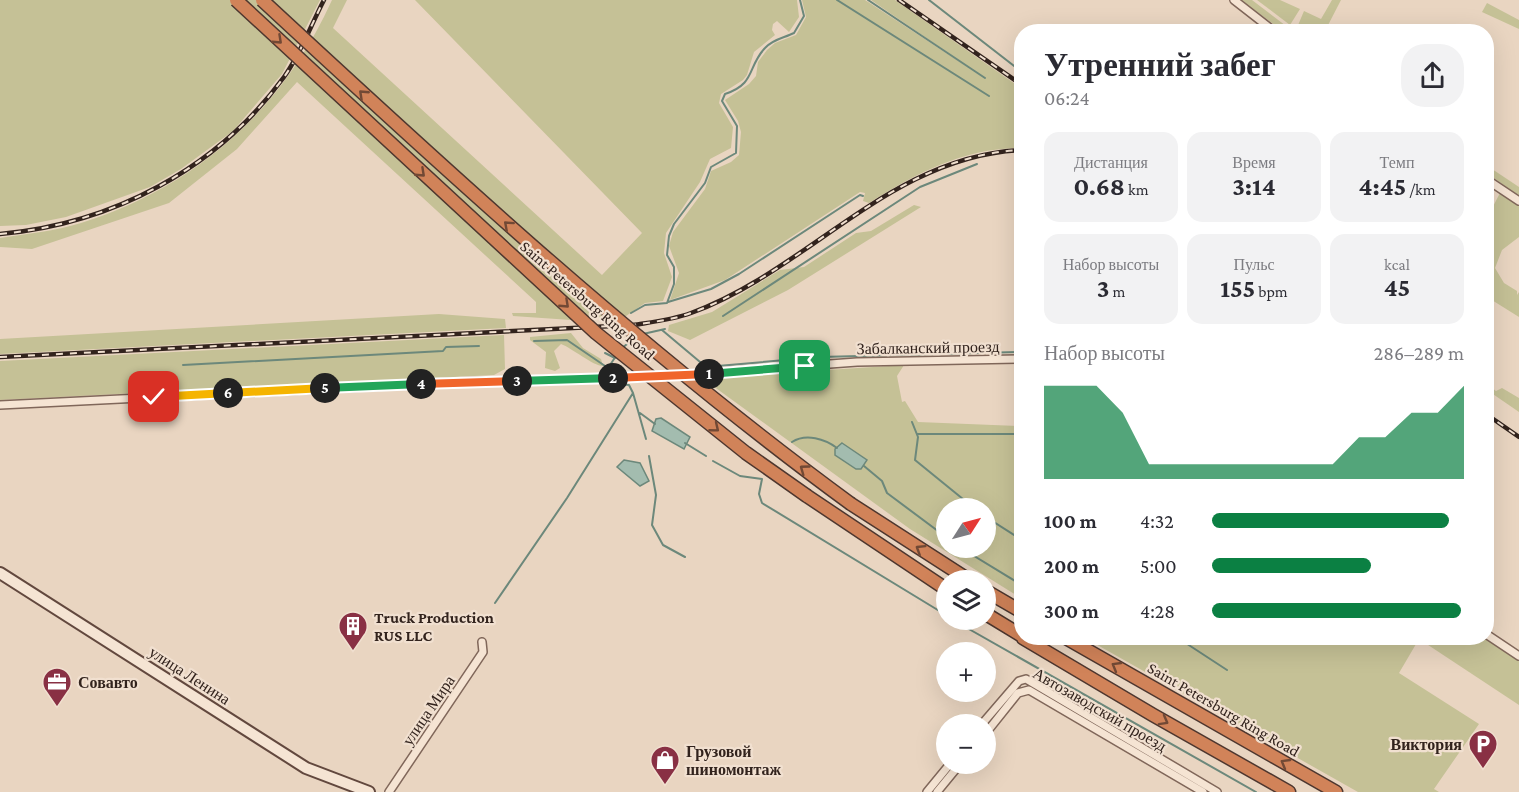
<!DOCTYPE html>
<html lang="ru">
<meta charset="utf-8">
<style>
:root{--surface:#fff;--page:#f2f2f3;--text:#2b2b33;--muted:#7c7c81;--accent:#0b8043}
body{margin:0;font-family:"Crimson Pro",serif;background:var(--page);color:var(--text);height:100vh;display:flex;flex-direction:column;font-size:22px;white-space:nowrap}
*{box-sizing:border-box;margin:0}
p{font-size:20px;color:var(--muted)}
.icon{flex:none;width:33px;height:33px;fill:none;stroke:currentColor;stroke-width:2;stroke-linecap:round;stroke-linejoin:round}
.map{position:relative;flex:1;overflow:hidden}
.sheet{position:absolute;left:1014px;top:24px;width:480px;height:621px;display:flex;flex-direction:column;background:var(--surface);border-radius:24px;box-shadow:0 6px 24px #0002}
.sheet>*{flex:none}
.needle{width:39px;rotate:54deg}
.controls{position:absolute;left:936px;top:498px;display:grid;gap:12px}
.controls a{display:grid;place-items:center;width:60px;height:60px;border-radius:50%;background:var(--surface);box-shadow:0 6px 24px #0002;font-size:30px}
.pin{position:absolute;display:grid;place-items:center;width:51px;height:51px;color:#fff;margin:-26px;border-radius:12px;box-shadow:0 3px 9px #0006}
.km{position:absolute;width:30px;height:30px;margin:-15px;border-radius:50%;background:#222;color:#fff;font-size:16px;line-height:30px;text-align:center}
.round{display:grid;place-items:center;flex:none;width:63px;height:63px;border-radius:24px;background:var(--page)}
.summary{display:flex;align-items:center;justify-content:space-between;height:102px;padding:0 30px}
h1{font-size:33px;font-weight:700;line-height:45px}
.stats{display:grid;grid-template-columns:repeat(3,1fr);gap:9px;height:102px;padding:6px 30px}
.stats div{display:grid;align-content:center;border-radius:15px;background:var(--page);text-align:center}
.stats b{font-size:26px;font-weight:700}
.stats small{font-size:16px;font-weight:400}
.stats p{font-size:16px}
.chart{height:168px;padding:12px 30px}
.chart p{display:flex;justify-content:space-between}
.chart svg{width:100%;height:108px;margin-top:6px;fill:var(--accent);opacity:.7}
ul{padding:0 30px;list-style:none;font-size:20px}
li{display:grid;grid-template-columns:96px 72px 1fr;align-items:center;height:45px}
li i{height:15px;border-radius:8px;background:var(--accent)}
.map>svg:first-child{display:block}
</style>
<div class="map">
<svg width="1519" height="792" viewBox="0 0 1519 792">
<rect width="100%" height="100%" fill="#e9d5c1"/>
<path fill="#c5c196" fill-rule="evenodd" d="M0 0H320L282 74 233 131 181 169 150 187 66 217 26 225 0 226Z
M332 0H347L333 28 602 275 642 233 415 0H797L799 17 789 32 777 21 773 24 772 30 775 35 754 52 747 75 743 80 721 94 719 103 733 127 731 148 710 159 700 182 666 233 664 253 672 277 663 301 645 303 626 316 571 320 513 316 512 313H536V302L297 82 237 149 169 203 32 249 0 247V238C27 234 55 231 81 223 196 187 282 110 332 0Z
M802 0H865L986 79 871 0H895L1021 88V148C964 148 917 173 869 203L863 201 865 193 860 192 725 280 670 300 679 273 669 246 673 232 705 189 711 171 731 162 739 155 741 132 738 121 725 100 749 84 756 76 758 62 767 50 775 43 796 35 806 17Z
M1241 0H1252L1290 29 1289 31H1283Z
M1257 0H1280L1300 9 1290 25Z
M1332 0H1341L1325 31 1296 30 1304 11 1321 19Z
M1487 3 1519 20V29L1482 12Z
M1486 165 1519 187V196L1487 173Z
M1500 193 1519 206V237L1502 250 1495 268 1504 283 1517 291V295L1519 292V317L1487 297V218Z
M914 205 921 207 788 290 690 340 668 331 669 325 712 312 780 270 804 267 856 233 871 231Z
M439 314 505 319 506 328 0 354V339Z
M571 333 583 348 601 359 603 366C593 366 572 348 561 344L554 351 560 368 555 371 545 368 546 352 530 340V337Z
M504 335 505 369 494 375 0 400V361Z
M904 365 897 376 902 402 905 401 918 422 1021 426V598L910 529 702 378ZM946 508H986V548H946Z
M1487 384 1496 391 1502 388 1519 398V412L1487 390Z
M1085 638H1485L1519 660V705L1419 639 1399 673 1479 724 1434 789 1439 792H1358Z"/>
<path fill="#a3bcaf" stroke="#6c887b" stroke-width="1.5" d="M661 418 690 437 684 449 652 431 656 419Z
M842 443 867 460 861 469H856L835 455V449Z
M624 460 640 463 649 481 640 486 617 467Z"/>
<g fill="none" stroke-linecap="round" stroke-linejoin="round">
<path stroke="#6c887b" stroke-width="2" d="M837 0 989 96
M868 0 985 78
M929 0 1022 72
M668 302 711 289 739 274 860 195 863 196
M631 313 645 305 667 303 674 284V267L667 255 669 236 674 224 705 183 711 167 736 153 737 126 722 101 725 94C756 84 747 67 765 48 773 39 784 38 794 33L804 16 800 0
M723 316 920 187 977 164
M662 330 706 367 820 357 1022 352
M643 334 665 329
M534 341 567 340 608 368 616 356
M621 349 633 339
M605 353 615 358
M183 365 443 351 446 347 479 346
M609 384 610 388 620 384 629 385 633 393
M640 413 655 424
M912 422 918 437 915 460 974 508
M917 434H1022
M792 442C806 433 825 439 837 448
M685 443 706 456
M649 456 656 495 652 525 663 545 685 557
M713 461 740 476 762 479 759 494 762 503 946 615
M864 466 882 481 887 493 946 537
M986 517 1022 540
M961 548 1020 584
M495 603 567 498 633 393 646 439
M953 620 1256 792
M1178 638 1227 670"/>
<g stroke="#80675a" stroke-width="10">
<path id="street" d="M1234 0 1275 32
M1486 179 1519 201
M0 405 461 382 656 377 857 362 1022 359
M1486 634 1519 656
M982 724 1019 681 1026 679 1217 792
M986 733 1018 693 1029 690 1203 792
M389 792 483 652 482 642
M927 792 950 764
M937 792 960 764"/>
</g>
<g stroke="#62483e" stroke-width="14">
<path id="secondary" d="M0 573 306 768 369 792"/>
</g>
<g stroke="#4e372f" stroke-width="15">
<path id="highway" d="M807 496 946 589
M851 504 969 580
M986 591 1022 612
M986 614 1022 636
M1023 638 1153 715 1289 792
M1066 638 1336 792"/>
</g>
<use href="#street" stroke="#f5e4d3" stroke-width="7"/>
<use href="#secondary" stroke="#f5e4d3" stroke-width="10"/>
<use href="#highway" stroke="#d18359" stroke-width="12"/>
<g stroke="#32231d" stroke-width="4.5">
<path id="rail" d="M899 0 1022 85
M0 234C112 224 217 169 284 77 300 55 311 25 324 0
M0 357 633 325C652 322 672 320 691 313 807 271 892 155 1022 150
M1486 414 1519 437"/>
</g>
<use href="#rail" stroke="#f1e0d0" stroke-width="2" stroke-dasharray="7" stroke-linecap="butt"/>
<g stroke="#4e372f" stroke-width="15" stroke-linecap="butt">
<path id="highway-bridge" d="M236 0 596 333 746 453 807 496
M262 0C452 176 642 351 851 504"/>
</g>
<use href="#highway-bridge" stroke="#d18359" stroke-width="12"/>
</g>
<defs><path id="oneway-chevron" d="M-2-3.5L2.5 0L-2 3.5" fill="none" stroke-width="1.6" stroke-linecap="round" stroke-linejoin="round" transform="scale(1.5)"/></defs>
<g stroke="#724935">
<use href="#oneway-chevron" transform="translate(278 40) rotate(43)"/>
<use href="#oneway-chevron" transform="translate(363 94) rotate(-137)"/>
<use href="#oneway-chevron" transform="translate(421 173) rotate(43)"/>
<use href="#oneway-chevron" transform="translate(508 225) rotate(-138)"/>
<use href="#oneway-chevron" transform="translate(565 304) rotate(43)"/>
<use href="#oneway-chevron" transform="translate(715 428) rotate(39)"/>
<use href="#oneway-chevron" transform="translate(804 469) rotate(-144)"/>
<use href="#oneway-chevron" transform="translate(920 549) rotate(-148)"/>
<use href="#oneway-chevron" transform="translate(1116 666) rotate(-150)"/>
<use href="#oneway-chevron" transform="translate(1164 721) rotate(29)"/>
<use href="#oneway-chevron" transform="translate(1285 763) rotate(-150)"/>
</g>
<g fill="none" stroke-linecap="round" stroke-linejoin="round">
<g stroke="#fff" stroke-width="12">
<path id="split-1" d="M709 374 805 366"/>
</g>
<g stroke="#fff" stroke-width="12">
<path id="split-2" d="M613 378 709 374"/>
</g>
<g stroke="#fff" stroke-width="12">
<path id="split-3" d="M517 381 613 378"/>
</g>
<g stroke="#fff" stroke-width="12">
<path id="split-4" d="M421 384 517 381"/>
</g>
<g stroke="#fff" stroke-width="12">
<path id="split-5" d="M325 388 421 384"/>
</g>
<g stroke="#fff" stroke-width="12">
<path id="split-6" d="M228 393 325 388"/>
</g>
<g stroke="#fff" stroke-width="12">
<path id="split-7" d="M154 397 228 393"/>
</g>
<use href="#split-1" stroke="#22a559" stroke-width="8"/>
<use href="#split-2" stroke="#f0652b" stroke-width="8"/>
<use href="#split-3" stroke="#22a559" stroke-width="8"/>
<use href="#split-4" stroke="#f0652b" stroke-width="8"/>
<use href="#split-5" stroke="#22a559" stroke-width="8"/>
<use href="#split-6" stroke="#f5b400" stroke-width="8"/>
<use href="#split-7" stroke="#f5b400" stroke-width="8"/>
</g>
<defs>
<g id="building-pin" transform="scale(1.5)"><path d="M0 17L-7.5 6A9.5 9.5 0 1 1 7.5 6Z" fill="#893044" stroke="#f1e0d0"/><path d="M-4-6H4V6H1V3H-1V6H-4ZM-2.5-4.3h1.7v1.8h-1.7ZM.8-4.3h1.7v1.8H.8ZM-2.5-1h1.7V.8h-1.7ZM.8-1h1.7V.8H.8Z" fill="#fff"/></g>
<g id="office-pin" transform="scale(1.5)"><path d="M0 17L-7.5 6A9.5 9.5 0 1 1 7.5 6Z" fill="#893044" stroke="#f1e0d0"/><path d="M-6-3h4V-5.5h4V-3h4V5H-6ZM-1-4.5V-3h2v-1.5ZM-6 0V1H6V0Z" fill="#fff"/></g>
<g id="parking-pin" transform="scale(1.5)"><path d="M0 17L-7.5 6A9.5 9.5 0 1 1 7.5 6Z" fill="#893044" stroke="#f1e0d0"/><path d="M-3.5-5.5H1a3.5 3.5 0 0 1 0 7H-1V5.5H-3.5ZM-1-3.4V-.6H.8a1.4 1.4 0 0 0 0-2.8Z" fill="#fff"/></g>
<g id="shop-pin" transform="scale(1.5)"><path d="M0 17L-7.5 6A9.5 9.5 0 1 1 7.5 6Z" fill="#893044" stroke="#f1e0d0"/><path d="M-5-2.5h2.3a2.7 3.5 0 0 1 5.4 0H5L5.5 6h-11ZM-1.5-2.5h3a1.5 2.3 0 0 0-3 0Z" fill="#fff"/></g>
</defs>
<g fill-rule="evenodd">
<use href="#building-pin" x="353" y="626"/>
<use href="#office-pin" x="57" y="682"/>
<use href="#parking-pin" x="1483" y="744"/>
<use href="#shop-pin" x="665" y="760"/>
</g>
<g text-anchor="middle" stroke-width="4.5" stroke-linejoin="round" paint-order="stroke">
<g font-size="16" fill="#32231d" stroke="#f1e0d0">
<text transform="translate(588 300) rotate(41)" y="6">Saint Petersburg Ring Road</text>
<text transform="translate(928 347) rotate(-1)" y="6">Забалканский проезд</text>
<text transform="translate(190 675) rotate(33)" y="6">улица Ленина</text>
<text transform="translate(1100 709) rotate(30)" y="6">Автозаводский проезд</text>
<text transform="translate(1224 709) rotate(30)" y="6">Saint Petersburg Ring Road</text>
<text transform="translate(428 710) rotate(-56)" y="6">улица Мира</text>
</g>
<g font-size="16" font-weight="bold" fill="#32231d" stroke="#f1e0d0" text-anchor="start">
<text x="374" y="623">Truck Production<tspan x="374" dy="18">RUS LLC</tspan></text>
<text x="78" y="688">Совавто</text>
<text x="1462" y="750" text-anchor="end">Виктория</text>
<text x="686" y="757">Грузовой<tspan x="686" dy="18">шиномонтаж</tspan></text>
</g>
</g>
</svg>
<div class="controls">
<a><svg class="needle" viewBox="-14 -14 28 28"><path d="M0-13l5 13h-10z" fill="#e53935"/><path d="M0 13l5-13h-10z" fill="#7c7c81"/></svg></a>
<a><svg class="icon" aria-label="layers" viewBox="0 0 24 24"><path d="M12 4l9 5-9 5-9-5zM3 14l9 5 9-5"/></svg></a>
<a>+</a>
<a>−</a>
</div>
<div class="pin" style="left:805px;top:366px;background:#1e9e55"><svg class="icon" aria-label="arrive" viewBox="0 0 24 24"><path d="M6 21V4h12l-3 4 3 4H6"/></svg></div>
<div class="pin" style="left:154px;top:397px;background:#d93025"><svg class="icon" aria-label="check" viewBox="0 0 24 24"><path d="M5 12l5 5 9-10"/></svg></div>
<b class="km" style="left:709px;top:374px">1</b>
<b class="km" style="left:613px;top:378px">2</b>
<b class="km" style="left:517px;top:381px">3</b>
<b class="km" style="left:421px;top:384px">4</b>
<b class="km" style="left:325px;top:388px">5</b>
<b class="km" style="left:228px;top:393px">6</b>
<section class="sheet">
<div class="summary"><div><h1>Утренний забег</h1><p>06:24</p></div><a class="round"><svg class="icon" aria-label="share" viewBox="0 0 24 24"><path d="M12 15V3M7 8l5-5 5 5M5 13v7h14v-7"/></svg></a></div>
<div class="stats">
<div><p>Дистанция</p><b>0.68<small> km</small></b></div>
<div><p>Время</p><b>3:14</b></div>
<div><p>Темп</p><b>4:45<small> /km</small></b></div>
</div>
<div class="stats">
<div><p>Набор высоты</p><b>3<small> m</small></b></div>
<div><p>Пульс</p><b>155<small> bpm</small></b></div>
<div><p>kcal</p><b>45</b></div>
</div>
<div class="chart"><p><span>Набор высоты</span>286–289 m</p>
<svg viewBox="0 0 160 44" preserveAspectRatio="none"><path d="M0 44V6L10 6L20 6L30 17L40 38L50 38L60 38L70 38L80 38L90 38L100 38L110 38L120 27L130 27L140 17L150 17L160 6V44z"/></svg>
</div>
<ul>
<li><b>100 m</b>4:32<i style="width:94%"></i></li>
<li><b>200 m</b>5:00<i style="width:63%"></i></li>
<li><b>300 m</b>4:28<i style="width:99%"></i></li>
</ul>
</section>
</div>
